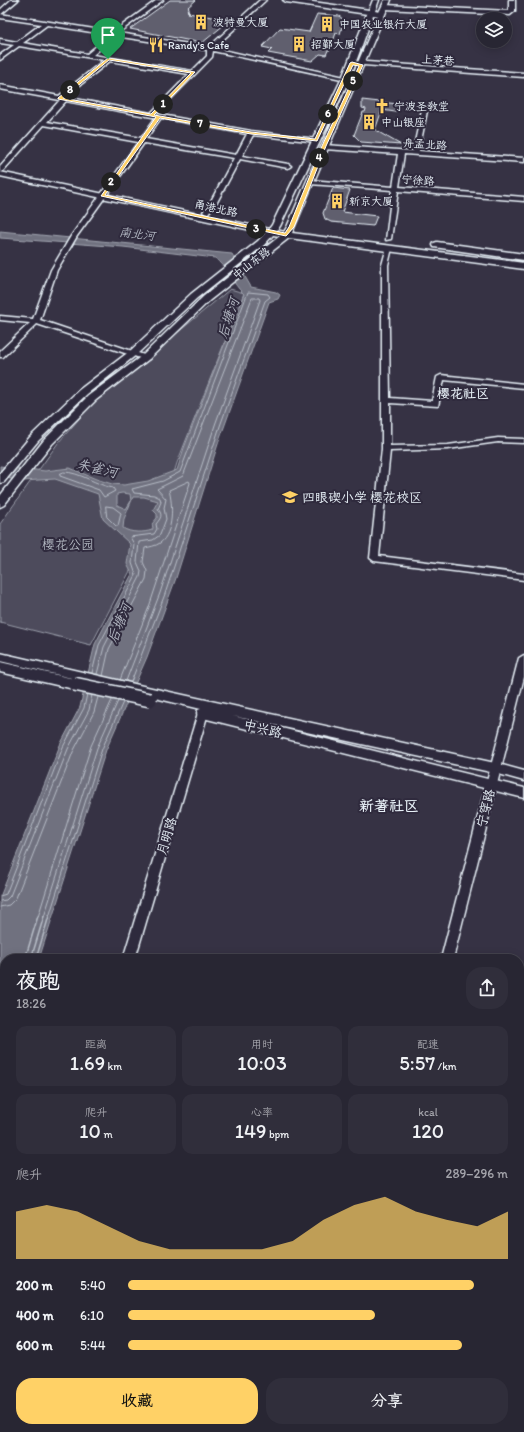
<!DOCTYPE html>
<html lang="zh">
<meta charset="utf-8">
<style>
:root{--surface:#282633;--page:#302e3b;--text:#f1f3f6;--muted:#a5a5ac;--line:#44434e;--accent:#ffd166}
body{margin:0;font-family:Itim,"LXGW WenKai TC",sans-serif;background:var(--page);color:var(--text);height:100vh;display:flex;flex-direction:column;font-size:15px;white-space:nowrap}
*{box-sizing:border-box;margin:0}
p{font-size:13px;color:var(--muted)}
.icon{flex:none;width:22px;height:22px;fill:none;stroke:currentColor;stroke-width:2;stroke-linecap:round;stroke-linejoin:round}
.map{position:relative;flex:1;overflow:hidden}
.side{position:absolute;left:0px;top:954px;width:524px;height:478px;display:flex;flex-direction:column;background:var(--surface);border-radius:16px 16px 0 0;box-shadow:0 2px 10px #0003,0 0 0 1px var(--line)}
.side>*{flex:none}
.tools{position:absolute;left:476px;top:12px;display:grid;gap:8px}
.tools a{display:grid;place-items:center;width:36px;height:36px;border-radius:50%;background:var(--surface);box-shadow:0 2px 10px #0003,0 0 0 1px var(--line);font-size:20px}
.pin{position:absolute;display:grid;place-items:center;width:34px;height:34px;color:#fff;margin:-41px -17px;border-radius:50% 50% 50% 0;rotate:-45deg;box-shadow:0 0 4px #0007}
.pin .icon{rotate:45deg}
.km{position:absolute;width:20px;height:20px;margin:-10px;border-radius:50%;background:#222;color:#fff;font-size:11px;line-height:20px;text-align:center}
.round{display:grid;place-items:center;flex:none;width:42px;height:42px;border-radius:16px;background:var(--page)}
.summary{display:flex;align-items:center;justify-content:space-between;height:68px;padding:0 16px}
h1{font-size:22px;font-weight:600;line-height:30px}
.figures{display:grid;grid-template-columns:repeat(3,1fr);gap:6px;height:68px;padding:4px 16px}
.figures div{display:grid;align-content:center;border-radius:10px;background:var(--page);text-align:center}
.figures b{font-size:20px;font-weight:600}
.figures small{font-size:11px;font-weight:400}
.figures p{font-size:11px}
.chart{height:112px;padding:8px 16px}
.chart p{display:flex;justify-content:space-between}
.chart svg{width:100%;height:72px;margin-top:4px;fill:var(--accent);opacity:.7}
.action{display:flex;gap:8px;margin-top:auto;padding:8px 16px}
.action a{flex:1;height:46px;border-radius:16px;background:var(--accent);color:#111;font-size:16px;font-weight:600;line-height:46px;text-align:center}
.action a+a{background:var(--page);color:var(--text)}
ul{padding:0 16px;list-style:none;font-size:13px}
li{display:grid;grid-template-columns:64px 48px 1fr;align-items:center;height:30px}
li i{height:10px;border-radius:5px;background:var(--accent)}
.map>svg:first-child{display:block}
</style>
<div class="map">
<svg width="524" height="1432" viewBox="0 0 524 1432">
<rect width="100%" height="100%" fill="#363244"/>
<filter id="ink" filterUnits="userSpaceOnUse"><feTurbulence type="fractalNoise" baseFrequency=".025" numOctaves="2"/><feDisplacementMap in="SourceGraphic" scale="8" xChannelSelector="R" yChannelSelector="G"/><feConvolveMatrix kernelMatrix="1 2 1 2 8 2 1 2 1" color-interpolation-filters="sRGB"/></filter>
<g filter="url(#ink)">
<path fill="#4d4b5c" stroke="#9a9eaa" d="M230 289 244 293 177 463 160 518 130 571 91 645 0 622V524L58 443 92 404Z"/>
<path fill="#70717f" stroke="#a0a4af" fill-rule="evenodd" d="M0 231 232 254 251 287 276 292 280 295 278 299 269 302 218 444 176 578 147 657 106 750 39 959H5V1064L0 1080V897L60 745 80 707 95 644 132 574 127 564 130 544 103 519 98 494 55 479 23 481 0 477V466L45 471 70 468 96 479 112 484 124 485 148 481 177 470 184 448 244 294C232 284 228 266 215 258L123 247 0 238ZM122 493 130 494 131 501 126 509 117 505V494ZM133 497H144L158 501 153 510 157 514V518L152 524 153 528 152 530C144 533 130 533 123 528L124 519Z
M0 1250 5 1253V1294L0 1292Z
M344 1427H432L445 1432H356Z"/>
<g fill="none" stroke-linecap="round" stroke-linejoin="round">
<path stroke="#b8bec8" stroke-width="1" d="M64 472C80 472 96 485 113 488L115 491 104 497 99 490 60 476V474Z
M106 506 113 507 121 513 118 526H116L107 517Z
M92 673 99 645 136 575 132 563 134 544 130 537 154 534 157 529 156 524C161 518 163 515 158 509L161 502 160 498 154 495 134 493 132 489 163 481 180 472 248 292 268 294 270 297 265 301 220 426 165 594 131 682
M97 674 104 647 140 577 141 571 137 562 139 542 153 540 160 535 166 519 164 508 166 499 157 489 183 476 252 298H259L260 300 215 425 160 593 126 681
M103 676 109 649 146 579 147 571 143 562 145 548C149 547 156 546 160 543 174 533 173 504 169 490L189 481 190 483 149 607 120 680
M0 896 6 894 63 747 84 708 87 694
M0 901 6 900 10 896 68 749 89 710 92 695
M0 907 9 905 16 898 73 752 94 712 98 697
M38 917 91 746 112 700
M44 917 97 748 118 701
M49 917 102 749 123 702"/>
<path stroke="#b8bec8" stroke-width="1.5" d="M25 959 38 916
M31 959 44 916
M36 959 49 916"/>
</g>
<path fill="#605e6e" stroke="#e8f1f8" d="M170 0H196L188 7H189L187 10H189L187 11 190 12 188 13 230 20 202 43 130 29Z
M317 14 339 16 344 20 340 34 336 33 330 50H328L326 55 320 54 312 61 268 53 272 49 262 47 280 28 309 32Z
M362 100 398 104 395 112 382 110 375 130 401 145 361 142 354 135 363 112H365L366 109 362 108Z
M333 188 350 190 342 212 377 216 373 226 331 222 325 219 323 213Z"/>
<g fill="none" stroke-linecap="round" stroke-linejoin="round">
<g stroke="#e8f1f8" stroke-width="3">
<path id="minor" d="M157 0H163L118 33 209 47 260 0H266L214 48 349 78 346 80 213 51 212 57 156 114 251 131 316 139 318 140V142L253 135 242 156 288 164 291 166 288 168 240 159 217 202 208 213 206 214 203 212 211 201 234 158 144 143 77 236 57 270 40 320 150 357 149 359H143L37 324 3 357H0V351L30 323 0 320V316L33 319 51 270 71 236 138 142 44 125 2 172 0 173V167L60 100 0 89V85L59 96 104 60 19 46 0 60V55L14 45 0 43V39L17 42 41 24 0 18V14L113 32ZM47 25 110 35 87 54 23 43ZM115 36 207 50V56L192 71 93 55ZM110 61 189 74 151 113 65 97ZM66 101 152 117H156L141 138 47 122ZM161 118 247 134 236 155 146 139Z
M509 0H515V11L510 15 385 9 382 7 385 5 509 11Z
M352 61 524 73V77L350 64 349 63Z
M423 105 428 106 419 151 524 158V162L404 154 399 187 524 197V201L398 191 391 239 386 240 392 190 310 184 307 182 310 180 393 187 398 154 324 149 321 147 324 145 413 151Z
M387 247 392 248 388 265 390 398 432 401 437 377 441 375 524 384V388L444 380 438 406 390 403V446L448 445 498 438 524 439V443L498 442 448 449 390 451 379 556 524 574V580L374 561 370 558 382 449V265Z
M524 655V677L453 959H441L519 658Z
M203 709 207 710 208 713 135 959H123L198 713 199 710Z
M5 1364V1393L0 1395V1366Z
M519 1375 524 1377V1391L519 1389Z
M322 1427H336L334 1432H320Z"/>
</g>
<g stroke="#e8f1f8" stroke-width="3">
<path id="major" d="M11 0H18L0 15V10Z
M283 0H299L369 10 373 0H379L375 11 379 12 385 0H391L292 233 524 263V269L289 238 210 300 149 359 96 400 52 444 4 505 0 507V496L44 440 88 396 143 355 204 296 280 236 273 235 264 245 197 298 136 355 87 394 38 441 4 482 0 483V473L30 437 79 390 130 351 191 294 258 241 265 233 0 176V172L269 229 272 225 342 78 367 14 286 2ZM373 15 378 16 287 227 284 232 277 230 280 226 350 78Z
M437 242 524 254V260L434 247 433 245 434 243Z
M0 653 156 689 495 763 524 771V781L495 773 233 716 524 788V798L203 718 198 716 197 713 198 710 201 709 0 661Z
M0 662 74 679 78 681 80 684 78 687 74 689 0 672Z"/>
</g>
<use href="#minor" fill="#2f2a3d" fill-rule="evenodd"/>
<use href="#major" fill="#2f2a3d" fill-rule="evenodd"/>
<g stroke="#e8f1f8" stroke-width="16" stroke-linecap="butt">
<path id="major-bridge" d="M74 684 150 700"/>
</g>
<use href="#major-bridge" stroke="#2f2a3d" stroke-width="13"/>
</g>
</g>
<path fill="#ffd166" stroke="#fff" fill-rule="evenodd" d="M108 58 195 72 154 115 251 132 315 139 350 63 352 62 363 65 326 146 294 227 286 236 101 196 156 117 58 99V98ZM109 60 191 73 151 114 63 98ZM353 65 359 66 322 146 289 227 285 233 105 195 160 118 251 134 317 141Z"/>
<defs>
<g id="building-bare" transform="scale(1.2)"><path d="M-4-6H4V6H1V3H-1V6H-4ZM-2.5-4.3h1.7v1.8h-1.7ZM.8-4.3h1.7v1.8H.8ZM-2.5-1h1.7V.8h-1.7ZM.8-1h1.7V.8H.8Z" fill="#ffd166" stroke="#2f2a3d" stroke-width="2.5" paint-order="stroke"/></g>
<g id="restaurant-bare" transform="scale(1.2)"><path d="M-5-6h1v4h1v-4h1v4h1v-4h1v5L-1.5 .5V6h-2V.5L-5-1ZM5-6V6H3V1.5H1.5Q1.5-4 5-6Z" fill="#ffd166" stroke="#2f2a3d" stroke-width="2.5" paint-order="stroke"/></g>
<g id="church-bare" transform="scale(1.2)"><path d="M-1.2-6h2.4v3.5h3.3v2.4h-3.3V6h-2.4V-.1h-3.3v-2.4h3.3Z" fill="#ffd166" stroke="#2f2a3d" stroke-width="2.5" paint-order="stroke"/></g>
<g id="school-bare" transform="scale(1.2)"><path d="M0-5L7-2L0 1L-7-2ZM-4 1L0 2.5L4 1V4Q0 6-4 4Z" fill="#ffd166" stroke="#2f2a3d" stroke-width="2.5" paint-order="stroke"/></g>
</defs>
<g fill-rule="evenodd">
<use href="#building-bare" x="201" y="22"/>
<use href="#building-bare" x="327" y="24"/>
<use href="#building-bare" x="299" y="44"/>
<use href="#restaurant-bare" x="156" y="45"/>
<use href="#church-bare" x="382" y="106"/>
<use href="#building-bare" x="369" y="122"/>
<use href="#building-bare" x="337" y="201"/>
<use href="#school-bare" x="290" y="497"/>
</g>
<g text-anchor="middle" stroke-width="4" stroke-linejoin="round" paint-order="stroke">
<g font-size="11" fill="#e8f1f8" stroke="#2f2a3d" text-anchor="start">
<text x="213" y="26">波特曼大厦</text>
<text x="339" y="28">中国农业银行大厦</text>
<text x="311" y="48">招鄞大厦</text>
<text x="168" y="49">Randy's Cafe</text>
<text x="394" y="110">宁波圣教堂</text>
<text x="381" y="126">中山银座</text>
<text x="349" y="205">新京大厦</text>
</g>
<g font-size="11" fill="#e8f1f8" stroke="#2f2a3d">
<text transform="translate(438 60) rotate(4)" y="4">上茅巷</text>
<text transform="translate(425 144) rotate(4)" y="4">舟孟北路</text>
<text transform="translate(418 180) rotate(4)" y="4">宁徐路</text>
<text transform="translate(216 208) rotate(12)" y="4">甬港北路</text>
<text transform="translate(251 263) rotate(-38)" y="4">中山东路</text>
</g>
<g font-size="12" font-style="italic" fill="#b2b7c2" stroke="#2f2a3d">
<text transform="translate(137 234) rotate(7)" y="4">南北河</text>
</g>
<g font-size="13" font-weight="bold" fill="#e8f1f8" stroke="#2f2a3d">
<text x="463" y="398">樱花社区</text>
</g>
<g font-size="13" fill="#e8f1f8" stroke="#2f2a3d" text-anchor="start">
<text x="302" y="502">四眼碶小学 樱花校区</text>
</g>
<g font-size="13" fill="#b2b7c1" stroke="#2f2a3d">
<text x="68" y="549">樱花公园</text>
</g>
<g font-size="13" fill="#e8f1f8" stroke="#2f2a3d">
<text transform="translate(263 728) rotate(14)" y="5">中兴路</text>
<text transform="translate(485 808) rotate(-76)" y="5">宁穿路</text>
<text transform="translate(166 836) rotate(-73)" y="5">月明路</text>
</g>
<g font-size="14" font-style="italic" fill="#b2b7c2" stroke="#2f2a3d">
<text transform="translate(228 318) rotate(-72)" y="5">后塘河</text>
<text transform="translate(97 468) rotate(13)" y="5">朱雀河</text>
<text transform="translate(119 623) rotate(-68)" y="5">后塘河</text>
</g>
<g font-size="15" font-weight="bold" fill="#e8f1f8" stroke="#2f2a3d">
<text x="389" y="811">新著社区</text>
</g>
</g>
</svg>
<div class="tools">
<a><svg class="icon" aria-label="layers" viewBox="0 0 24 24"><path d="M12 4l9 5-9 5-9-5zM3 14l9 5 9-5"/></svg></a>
</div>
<div class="pin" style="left:108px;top:59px;background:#1e9e55"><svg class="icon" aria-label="arrive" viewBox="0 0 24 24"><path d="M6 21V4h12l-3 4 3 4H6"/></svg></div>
<b class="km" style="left:163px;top:104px">1</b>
<b class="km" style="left:111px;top:182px">2</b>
<b class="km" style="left:256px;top:229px">3</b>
<b class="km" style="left:319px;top:158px">4</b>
<b class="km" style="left:353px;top:81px">5</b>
<b class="km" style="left:328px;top:114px">6</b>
<b class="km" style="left:200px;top:124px">7</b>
<b class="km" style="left:70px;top:90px">8</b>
<section class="side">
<div class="summary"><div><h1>夜跑</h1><p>18:26</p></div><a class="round"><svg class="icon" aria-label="share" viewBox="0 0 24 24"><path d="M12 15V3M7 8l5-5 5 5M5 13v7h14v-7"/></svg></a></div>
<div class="figures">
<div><p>距离</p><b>1.69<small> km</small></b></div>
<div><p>用时</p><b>10:03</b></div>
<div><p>配速</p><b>5:57<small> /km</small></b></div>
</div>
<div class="figures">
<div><p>爬升</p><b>10<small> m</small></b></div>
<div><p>心率</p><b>149<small> bpm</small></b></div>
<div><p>kcal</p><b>120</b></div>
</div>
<div class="chart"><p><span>爬升</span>289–296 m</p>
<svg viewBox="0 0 160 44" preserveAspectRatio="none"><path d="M0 44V15L10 11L20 15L30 24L40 33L50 38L60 38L70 38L80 38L90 33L100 20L110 11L120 6L130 15L140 20L150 24L160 15V44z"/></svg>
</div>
<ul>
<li><b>200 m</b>5:40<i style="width:91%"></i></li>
<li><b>400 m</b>6:10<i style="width:65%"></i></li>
<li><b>600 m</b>5:44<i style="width:88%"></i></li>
</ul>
<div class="action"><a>收藏</a><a>分享</a></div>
</section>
</div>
